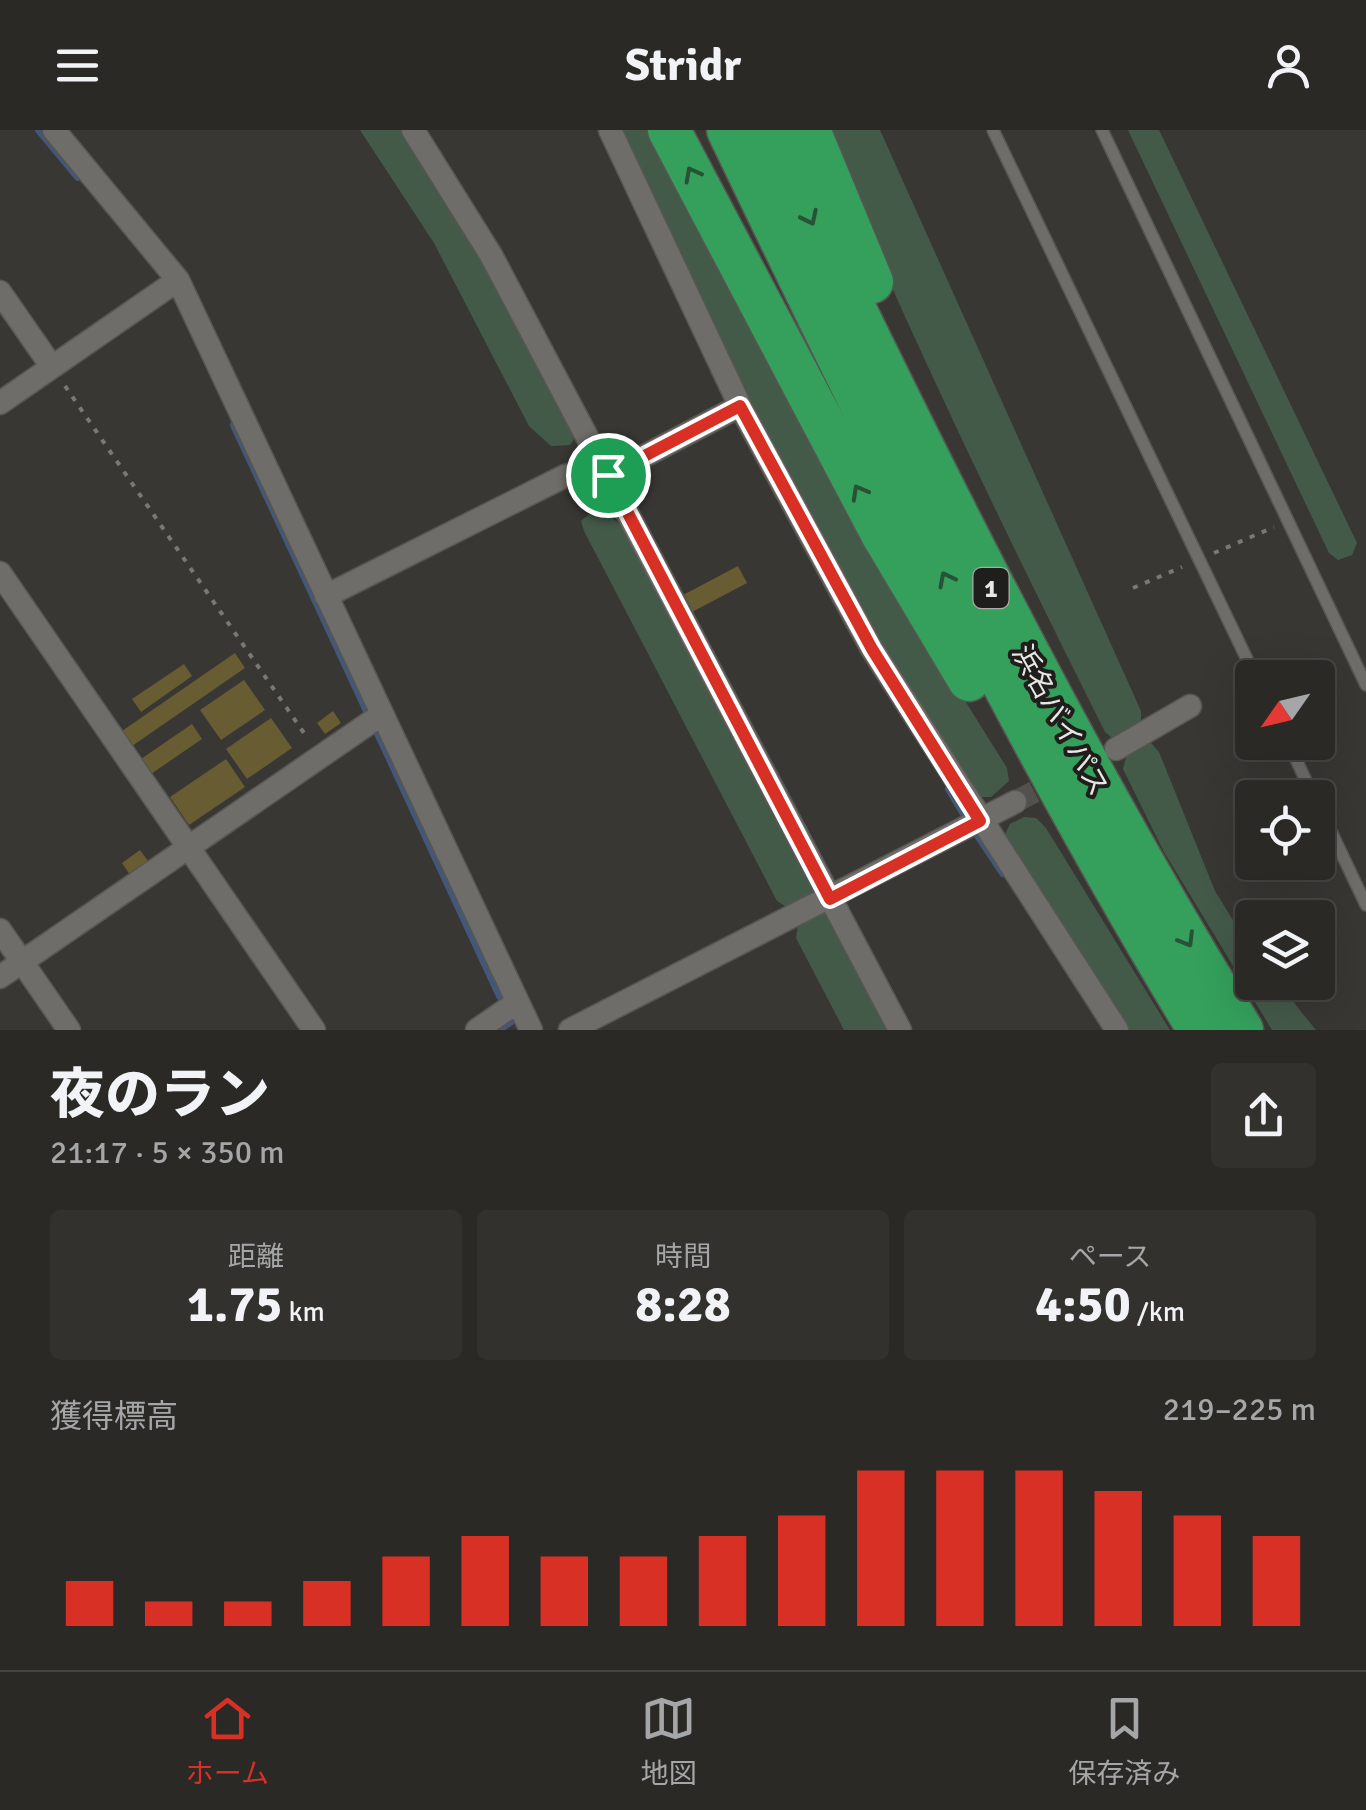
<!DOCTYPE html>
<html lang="ja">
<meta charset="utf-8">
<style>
:root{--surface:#2a2926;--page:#32312e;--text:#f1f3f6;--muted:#a5a6a7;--line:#464543;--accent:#d93025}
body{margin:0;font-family:Signika,"Noto Sans JP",sans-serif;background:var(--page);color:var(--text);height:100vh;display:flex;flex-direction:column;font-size:38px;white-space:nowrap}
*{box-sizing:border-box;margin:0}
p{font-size:32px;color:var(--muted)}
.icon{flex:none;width:55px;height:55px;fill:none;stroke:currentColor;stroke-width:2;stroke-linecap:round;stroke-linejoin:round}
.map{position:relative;height:900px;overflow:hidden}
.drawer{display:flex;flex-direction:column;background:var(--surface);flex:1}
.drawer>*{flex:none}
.needle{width:65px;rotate:236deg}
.tools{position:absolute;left:1235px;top:530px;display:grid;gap:20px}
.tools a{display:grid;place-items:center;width:100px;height:100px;border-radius:10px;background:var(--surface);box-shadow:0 10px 40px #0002,0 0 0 2px var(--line);font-size:50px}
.pin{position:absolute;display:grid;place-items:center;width:85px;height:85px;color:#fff;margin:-42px;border:5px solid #fff;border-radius:50%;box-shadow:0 2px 10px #0007}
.round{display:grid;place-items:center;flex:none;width:105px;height:105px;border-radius:10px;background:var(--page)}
.headline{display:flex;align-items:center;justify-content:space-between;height:170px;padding:0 50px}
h1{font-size:55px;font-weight:800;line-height:75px}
.figures{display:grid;grid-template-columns:repeat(3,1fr);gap:15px;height:170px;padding:10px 50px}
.figures div{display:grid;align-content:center;border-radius:10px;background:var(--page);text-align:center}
.figures b{font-size:50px;font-weight:800}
.figures small{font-size:28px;font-weight:400}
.figures p{font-size:28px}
.chart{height:280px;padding:20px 50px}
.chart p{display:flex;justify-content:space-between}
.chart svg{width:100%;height:180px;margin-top:10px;stroke:var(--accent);stroke-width:6}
header{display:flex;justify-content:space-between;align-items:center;height:130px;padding:0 50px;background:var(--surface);font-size:45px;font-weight:800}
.dock{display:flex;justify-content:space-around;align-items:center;height:140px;border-top:2px solid var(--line);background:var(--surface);font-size:28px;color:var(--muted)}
.dock a{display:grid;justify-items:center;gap:5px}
.dock .active{color:var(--accent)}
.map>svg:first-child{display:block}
</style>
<header><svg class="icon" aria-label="menu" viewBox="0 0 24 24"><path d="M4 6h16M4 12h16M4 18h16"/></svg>Stridr<svg class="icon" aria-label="person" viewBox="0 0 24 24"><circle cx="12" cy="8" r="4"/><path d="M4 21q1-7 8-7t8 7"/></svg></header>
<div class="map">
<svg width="1366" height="900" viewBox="0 0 1366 900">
<rect width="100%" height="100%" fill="#383733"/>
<path fill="#445a49" d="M360 0H404L485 129 576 306 570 315 551 316 529 296 434 113Z
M621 0H652L944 537 1007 638 1009 651 991 667H980L880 514 748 271Z
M824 0H880L1141 581V591L1112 608 1105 602C1006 404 909 205 824 0Z
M1128 0H1159L1357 413 1352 425 1338 430 1329 423Z
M595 379 606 382 627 401 816 760 814 767 788 778 777 771 584 401 581 391Z
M1151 613 1159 622 1215 761 1252 821V852L1278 853 1316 900H1272L1164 722 1123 639 1128 620Z
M1024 687 1036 688 1046 698 1170 900H1128L1010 720 1004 706 1010 694Z
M822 783 829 785 892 900H844L796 808 798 795Z"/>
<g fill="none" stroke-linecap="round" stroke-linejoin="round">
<path stroke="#435879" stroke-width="8" d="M39 0 78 47
M234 295 368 583
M376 599 500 866
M949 659 967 689
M975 701 1003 743
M498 900 513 890"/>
</g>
<path fill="#685c33" d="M738 436 747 453 692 482 683 465Z
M235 523 245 538 132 616 122 601Z
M184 534 192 546 141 582 132 569Z
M244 550 265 580 221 610 200 580Z
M333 581 341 593 325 604 317 593Z
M271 588 292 618 247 649 226 619Z
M192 594 202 609 151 644 141 629Z
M226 629 245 657 189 695 170 667Z
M140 720 149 732 130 745 122 733Z"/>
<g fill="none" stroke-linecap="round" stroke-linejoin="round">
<path stroke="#52514e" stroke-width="22" stroke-dasharray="22 11" stroke-linecap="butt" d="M1015 672 1064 646"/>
<g stroke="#575653" stroke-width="14">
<path id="lane" d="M993 0 1256 548
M1102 0 1366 555
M1288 612 1314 668
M1318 674 1366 775"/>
</g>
<g stroke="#575653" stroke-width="25">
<path id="street" d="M54 0 178 150 531 900
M413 0 491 125 900 900
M610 0 740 276 872 519 1117 900
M0 162 52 237
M0 273 178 150
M608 345 740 276
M0 443 314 900
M326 466 565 346 602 335
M1116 619 1190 576
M0 800 69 900
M0 847 381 585
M477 900 516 873
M570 900 1015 672"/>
</g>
<g stroke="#575653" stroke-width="45">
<path id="highway" d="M669 0 882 404 969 550
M728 0C875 306 1022 610 1199 900
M768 0C916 306 1063 610 1242 900
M809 0 872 152"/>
</g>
<path stroke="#787874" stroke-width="4" stroke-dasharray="5 8" stroke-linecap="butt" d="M65 256 306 606
M1214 423 1274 397
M1133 458 1182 437"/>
<use href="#lane" stroke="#6f6d69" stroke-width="11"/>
<use href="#street" stroke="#6f6d69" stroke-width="22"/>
<use href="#highway" stroke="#34a05c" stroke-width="42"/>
</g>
<defs><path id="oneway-chevron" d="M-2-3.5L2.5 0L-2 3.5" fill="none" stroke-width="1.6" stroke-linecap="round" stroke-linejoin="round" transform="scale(2.5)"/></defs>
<g stroke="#275236">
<use href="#oneway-chevron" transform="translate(692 44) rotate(-118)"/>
<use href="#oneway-chevron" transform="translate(810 88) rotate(64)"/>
<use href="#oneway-chevron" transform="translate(859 362) rotate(-119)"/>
<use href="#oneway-chevron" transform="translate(946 449) rotate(-117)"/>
<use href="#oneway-chevron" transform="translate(1187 810) rotate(59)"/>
</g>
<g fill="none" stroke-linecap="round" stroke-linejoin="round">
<g stroke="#fff" stroke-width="20">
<path id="route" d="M740 276 872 519 980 691 830 769 608 345Z"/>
</g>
<use href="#route" stroke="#d93025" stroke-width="12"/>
</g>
<g text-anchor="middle" stroke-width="8" stroke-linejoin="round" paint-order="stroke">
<rect fill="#1f1e1c" stroke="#ababa8" stroke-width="2.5" x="973.5" y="438" width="35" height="40" rx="8"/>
<g font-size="25" font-weight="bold" fill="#e7e7e4">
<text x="991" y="467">1</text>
</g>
<g font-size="28" fill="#e7e7e4" stroke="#1f1e1c">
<text transform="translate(1061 590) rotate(61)" y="10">浜名バイパス</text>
</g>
</g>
</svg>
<div class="tools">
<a><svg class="needle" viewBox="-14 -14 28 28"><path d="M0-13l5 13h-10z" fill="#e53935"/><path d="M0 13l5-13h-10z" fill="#a5a6a7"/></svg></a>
<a><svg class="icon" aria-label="locate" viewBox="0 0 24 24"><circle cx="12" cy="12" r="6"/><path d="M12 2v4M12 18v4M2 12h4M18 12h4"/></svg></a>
<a><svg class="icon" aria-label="layers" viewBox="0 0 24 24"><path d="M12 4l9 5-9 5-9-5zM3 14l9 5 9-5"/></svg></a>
</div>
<div class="pin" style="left:608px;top:345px;background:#1e9e55"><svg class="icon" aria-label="arrive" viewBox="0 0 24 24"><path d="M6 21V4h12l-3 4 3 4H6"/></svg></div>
</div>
<section class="drawer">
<div class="headline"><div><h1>夜のラン</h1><p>21:17 · 5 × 350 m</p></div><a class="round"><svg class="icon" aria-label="share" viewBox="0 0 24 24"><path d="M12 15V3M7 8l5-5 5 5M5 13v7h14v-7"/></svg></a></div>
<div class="figures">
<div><p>距離</p><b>1.75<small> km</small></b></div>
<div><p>時間</p><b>8:28</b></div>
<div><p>ペース</p><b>4:50<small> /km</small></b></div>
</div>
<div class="chart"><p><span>獲得標高</span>219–225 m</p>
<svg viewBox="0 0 160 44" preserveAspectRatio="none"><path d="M5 44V33M15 44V38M25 44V38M35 44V33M45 44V27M55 44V22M65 44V27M75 44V27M85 44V22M95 44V17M105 44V6M115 44V6M125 44V6M135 44V11M145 44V17M155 44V22"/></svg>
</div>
</section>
<nav class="dock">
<a class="active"><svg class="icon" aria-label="home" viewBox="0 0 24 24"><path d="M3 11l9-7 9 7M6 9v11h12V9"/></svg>ホーム</a>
<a><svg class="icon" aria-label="map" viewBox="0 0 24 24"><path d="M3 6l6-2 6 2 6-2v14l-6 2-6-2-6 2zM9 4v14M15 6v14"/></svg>地図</a>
<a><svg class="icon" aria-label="saved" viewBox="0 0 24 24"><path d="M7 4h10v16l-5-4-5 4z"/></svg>保存済み</a>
</nav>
